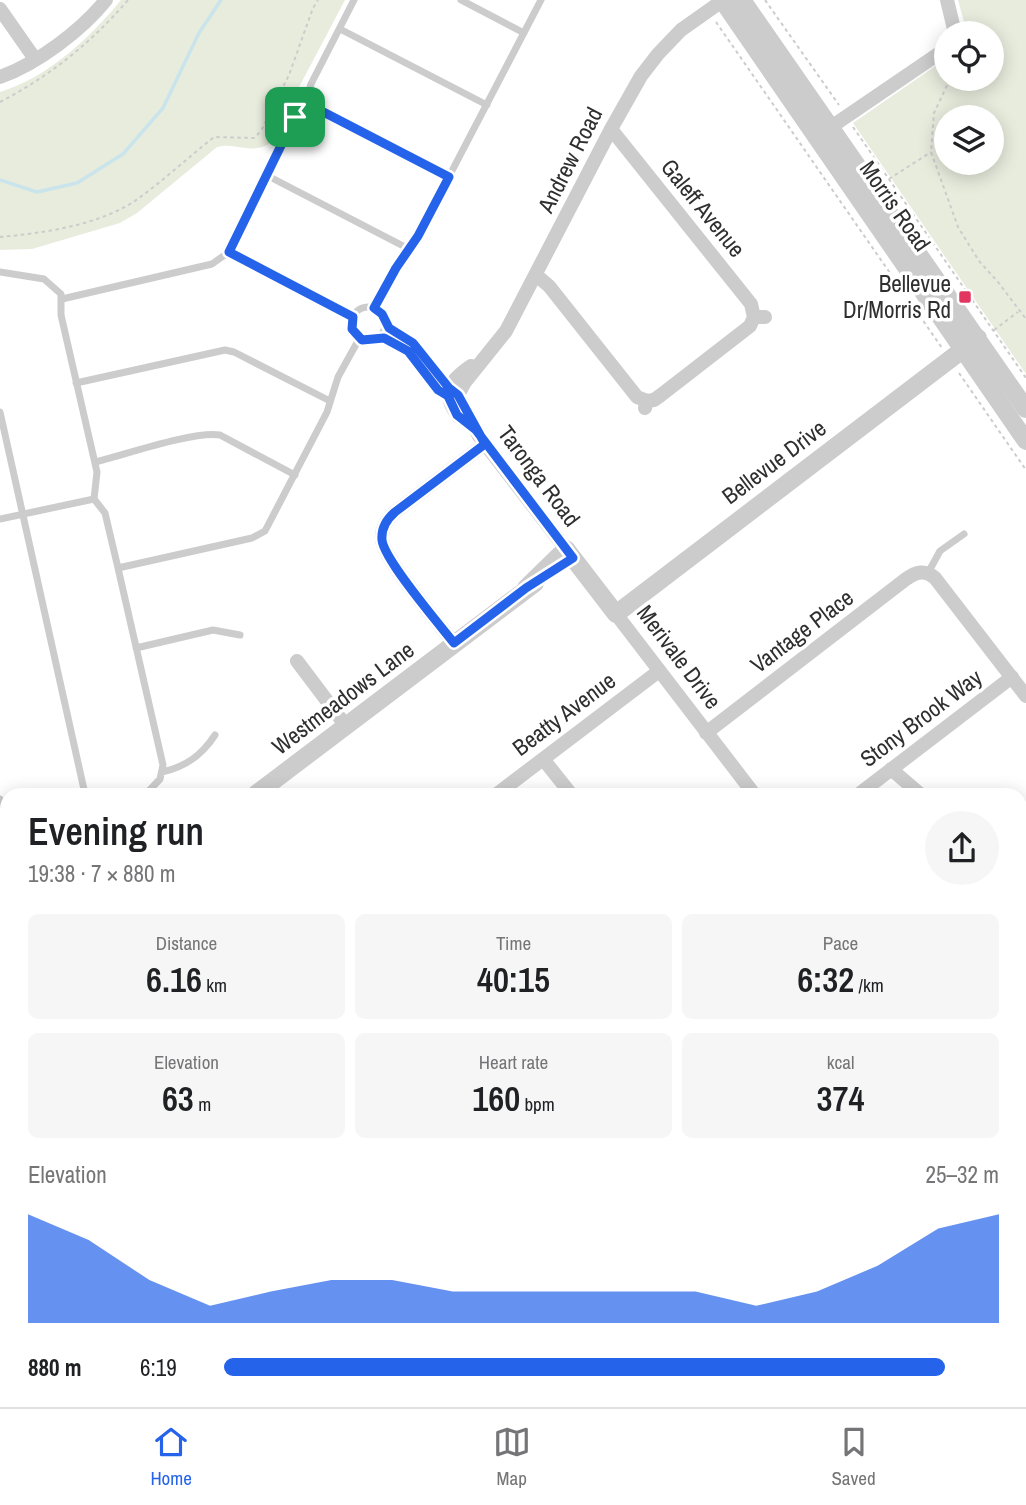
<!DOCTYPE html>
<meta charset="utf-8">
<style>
:root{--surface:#fff;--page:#f6f6f6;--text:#202124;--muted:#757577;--line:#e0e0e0;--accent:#2563eb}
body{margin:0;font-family:"Archivo Narrow",sans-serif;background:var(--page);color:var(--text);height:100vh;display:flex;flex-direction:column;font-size:26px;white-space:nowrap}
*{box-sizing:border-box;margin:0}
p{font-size:23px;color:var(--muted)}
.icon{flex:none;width:38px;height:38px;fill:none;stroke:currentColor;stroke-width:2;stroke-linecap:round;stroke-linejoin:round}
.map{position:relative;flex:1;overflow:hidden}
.drawer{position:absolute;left:0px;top:788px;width:1027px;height:620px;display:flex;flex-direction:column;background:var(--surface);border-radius:21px 21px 0 0;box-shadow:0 4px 18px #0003}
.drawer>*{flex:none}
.buttons{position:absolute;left:934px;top:21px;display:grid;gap:14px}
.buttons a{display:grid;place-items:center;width:70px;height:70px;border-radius:50%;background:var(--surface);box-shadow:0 4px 18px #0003;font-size:35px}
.pin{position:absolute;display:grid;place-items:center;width:60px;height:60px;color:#fff;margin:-30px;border-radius:14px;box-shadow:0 4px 10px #0006}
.round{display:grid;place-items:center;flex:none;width:74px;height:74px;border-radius:37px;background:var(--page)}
.headline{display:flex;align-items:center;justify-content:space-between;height:119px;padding:0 28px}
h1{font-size:38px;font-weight:600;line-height:52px}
.figures{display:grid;grid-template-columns:repeat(3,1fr);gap:10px;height:119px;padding:7px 28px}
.figures div{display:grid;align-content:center;border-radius:10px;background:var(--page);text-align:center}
.figures b{font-size:35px;font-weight:600}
.figures small{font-size:19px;font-weight:400}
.figures p{font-size:19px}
.chart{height:196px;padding:14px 28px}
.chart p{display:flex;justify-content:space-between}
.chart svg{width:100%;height:126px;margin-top:7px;fill:var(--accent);opacity:.7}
ul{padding:0 28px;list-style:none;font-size:23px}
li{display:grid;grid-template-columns:112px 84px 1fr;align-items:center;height:52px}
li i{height:18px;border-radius:9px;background:var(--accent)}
.tabs{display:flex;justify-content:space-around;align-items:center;height:98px;border-top:2px solid var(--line);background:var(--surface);font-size:19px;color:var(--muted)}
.tabs a{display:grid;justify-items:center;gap:4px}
.tabs .current{color:var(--accent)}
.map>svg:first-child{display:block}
</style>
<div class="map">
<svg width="1026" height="1407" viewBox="0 0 1026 1407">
<rect width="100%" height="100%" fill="#fff"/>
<path fill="#e8ecdd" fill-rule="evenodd" d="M121 0H345L269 144C249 155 237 142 217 147L137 213 120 223 32 249 0 250V92C47 78 91 37 121 0Z
M958 0H1026V374L853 123 947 58V79H992V33H967ZM947 117H992V163H947Z
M0 827 7 858V960L0 965Z
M7 1004V1088L0 1078V1009Z
M7 1351V1400H266L269 1407H0V1356Z"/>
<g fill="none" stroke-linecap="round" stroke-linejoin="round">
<path stroke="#cae4eb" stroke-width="3.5" d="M0 180 37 192 77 183 123 154 163 108 199 33 221 0
M0 1038 7 1048
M235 1400 239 1407"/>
<path stroke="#ccc" stroke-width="2" stroke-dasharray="3.5 3.5" stroke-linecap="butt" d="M765 0 839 105
M716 22 942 348
M950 79 934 113 931 152 958 227 979 261 998 282 1026 319
M0 102C50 76 91 43 128 0
M853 127 1026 378
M889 179 931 152
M0 237C44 233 102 225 139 198 165 179 189 157 214 137L254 138 261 131 289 75 313 8 318 0
M994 330 1018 312
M959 373 1026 470
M162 1407 165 1400"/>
<path stroke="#ccc" stroke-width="7" d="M461 0 524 33
M340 29 487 105
M306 103 449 177
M268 176 409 249
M229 252 292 121 306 103 311 84 354 0
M0 272 44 279 61 294V315L97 472 94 499 105 513 118 568 252 538 265 531 327 412 338 377 359 339
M62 299 212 264 229 252 353 317
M351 324a17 17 0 1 1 34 0a17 17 0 1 1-34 0Z
M374 308 396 268 418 236 541 0
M386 324 413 343 449 388
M378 339C417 337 423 390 450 396
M76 383 225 350 234 352 330 401
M0 412 85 794
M95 462C124 455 193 431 220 435L295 475
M0 519 94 499
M118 568 163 765 160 779 146 794
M928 573 940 551 964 534
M136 648 213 630 240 635
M162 772C186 767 202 755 215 735
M0 799 7 830"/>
<path stroke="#ccc" stroke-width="14" d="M947 0 955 33
M0 9 35 59
M0 77C37 64 82 30 106 0
M831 127 947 48
M611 129 751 304 754 317
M536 275 549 286 637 397 647 401
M645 408 647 401 654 400 661 395 750 326 754 317H765
M459 417C440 393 449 381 471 366
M566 549 479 436 458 395 465 382 506 331 611 129 641 76 658 54 681 30 722 1
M616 614 754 794
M454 643C439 624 384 560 382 540 381 529 387 519 395 512L485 444
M297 661 346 726
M706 733 906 579C916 572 925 569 935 578L1026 696
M543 759 571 794
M891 769 920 794
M497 794 659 671
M859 794 1012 677
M1020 852 1026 853
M1020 1005H1026
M0 1098 7 1108
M0 1116 7 1126
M1020 1156 1026 1071
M0 1158 7 1152
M0 1343 7 1337
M333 1400 336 1407
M546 1400 555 1407
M764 1400 771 1407
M410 1407 420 1400
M806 1407 813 1400
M1000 1407 1002 1400"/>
<path stroke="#ccc" stroke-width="18" d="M722 0 1026 441
M742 0 1026 409
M526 588 566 549 616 614 978 338
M256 794 535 583
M0 987 7 982"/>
</g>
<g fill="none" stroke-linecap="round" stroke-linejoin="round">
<g stroke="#fff" stroke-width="14">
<path id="route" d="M295 117 229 252 353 317 352 329 362 340 384 338 408 351 438 390 448 396 457 415 476 430 573 558 526 588 454 643C439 624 384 560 382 540 381 529 387 519 395 512L485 444 458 395 449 388 413 343 389 328 382 314 374 308 396 268 418 236 449 177 306 103 295 117"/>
</g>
<use href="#route" stroke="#2563eb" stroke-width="9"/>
</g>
<rect fill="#e2355f" stroke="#fff" stroke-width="2.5" x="958" y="290" width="14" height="14" rx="3.5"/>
<g text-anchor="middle" stroke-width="7" stroke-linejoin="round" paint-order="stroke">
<g font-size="23" fill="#2f2f2f" stroke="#fff">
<text transform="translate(570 160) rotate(-63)" y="8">Andrew Road</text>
<text transform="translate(895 206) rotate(55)" y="8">Morris Road</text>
<text transform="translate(703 208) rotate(51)" y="8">Galeff Avenue</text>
<text transform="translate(774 462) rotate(-37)" y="8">Bellevue Drive</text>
<text transform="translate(539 476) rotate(53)" y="8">Taronga Road</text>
<text transform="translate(802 631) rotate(-37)" y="8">Vantage Place</text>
<text transform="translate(679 657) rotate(53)" y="8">Merivale Drive</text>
<text transform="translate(343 698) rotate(-37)" y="8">Westmeadows Lane</text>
<text transform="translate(564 714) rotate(-37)" y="8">Beatty Avenue</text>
<text transform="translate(921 718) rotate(-37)" y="8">Stony Brook Way</text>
</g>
<g font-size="23" fill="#2f2f2f" stroke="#fff" text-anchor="end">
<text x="951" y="292">Bellevue<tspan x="951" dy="26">Dr/Morris Rd</tspan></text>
</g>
</g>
</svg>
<div class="buttons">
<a><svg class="icon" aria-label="locate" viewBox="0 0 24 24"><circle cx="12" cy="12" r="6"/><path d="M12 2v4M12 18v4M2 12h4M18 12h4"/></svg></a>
<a><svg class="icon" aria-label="layers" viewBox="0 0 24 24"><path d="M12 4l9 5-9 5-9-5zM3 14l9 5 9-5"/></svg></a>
</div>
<div class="pin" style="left:295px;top:117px;background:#1e9e55"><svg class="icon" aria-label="arrive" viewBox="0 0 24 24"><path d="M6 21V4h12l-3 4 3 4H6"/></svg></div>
<section class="drawer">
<div class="headline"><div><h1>Evening run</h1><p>19:38 · 7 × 880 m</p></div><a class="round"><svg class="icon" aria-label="share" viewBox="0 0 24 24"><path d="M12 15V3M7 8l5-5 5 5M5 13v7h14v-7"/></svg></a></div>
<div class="figures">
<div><p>Distance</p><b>6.16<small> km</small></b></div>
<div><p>Time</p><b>40:15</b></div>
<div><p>Pace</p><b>6:32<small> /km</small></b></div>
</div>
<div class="figures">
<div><p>Elevation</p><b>63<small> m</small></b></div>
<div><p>Heart rate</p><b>160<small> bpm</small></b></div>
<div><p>kcal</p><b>374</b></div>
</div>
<div class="chart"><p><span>Elevation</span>25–32 m</p>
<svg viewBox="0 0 160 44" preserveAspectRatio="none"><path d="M0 44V6L10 15L20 29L30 38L40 33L50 29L60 29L70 33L80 33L90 33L100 33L110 33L120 38L130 33L140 24L150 11L160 6V44z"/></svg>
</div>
<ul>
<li><b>880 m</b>6:19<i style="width:93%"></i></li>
</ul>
</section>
</div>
<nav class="tabs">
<a class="current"><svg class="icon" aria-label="home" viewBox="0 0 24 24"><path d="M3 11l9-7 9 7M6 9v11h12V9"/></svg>Home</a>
<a><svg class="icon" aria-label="map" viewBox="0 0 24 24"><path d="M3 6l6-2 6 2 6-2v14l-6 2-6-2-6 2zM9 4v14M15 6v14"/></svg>Map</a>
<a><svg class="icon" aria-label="saved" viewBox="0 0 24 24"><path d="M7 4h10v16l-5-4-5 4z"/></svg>Saved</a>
</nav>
